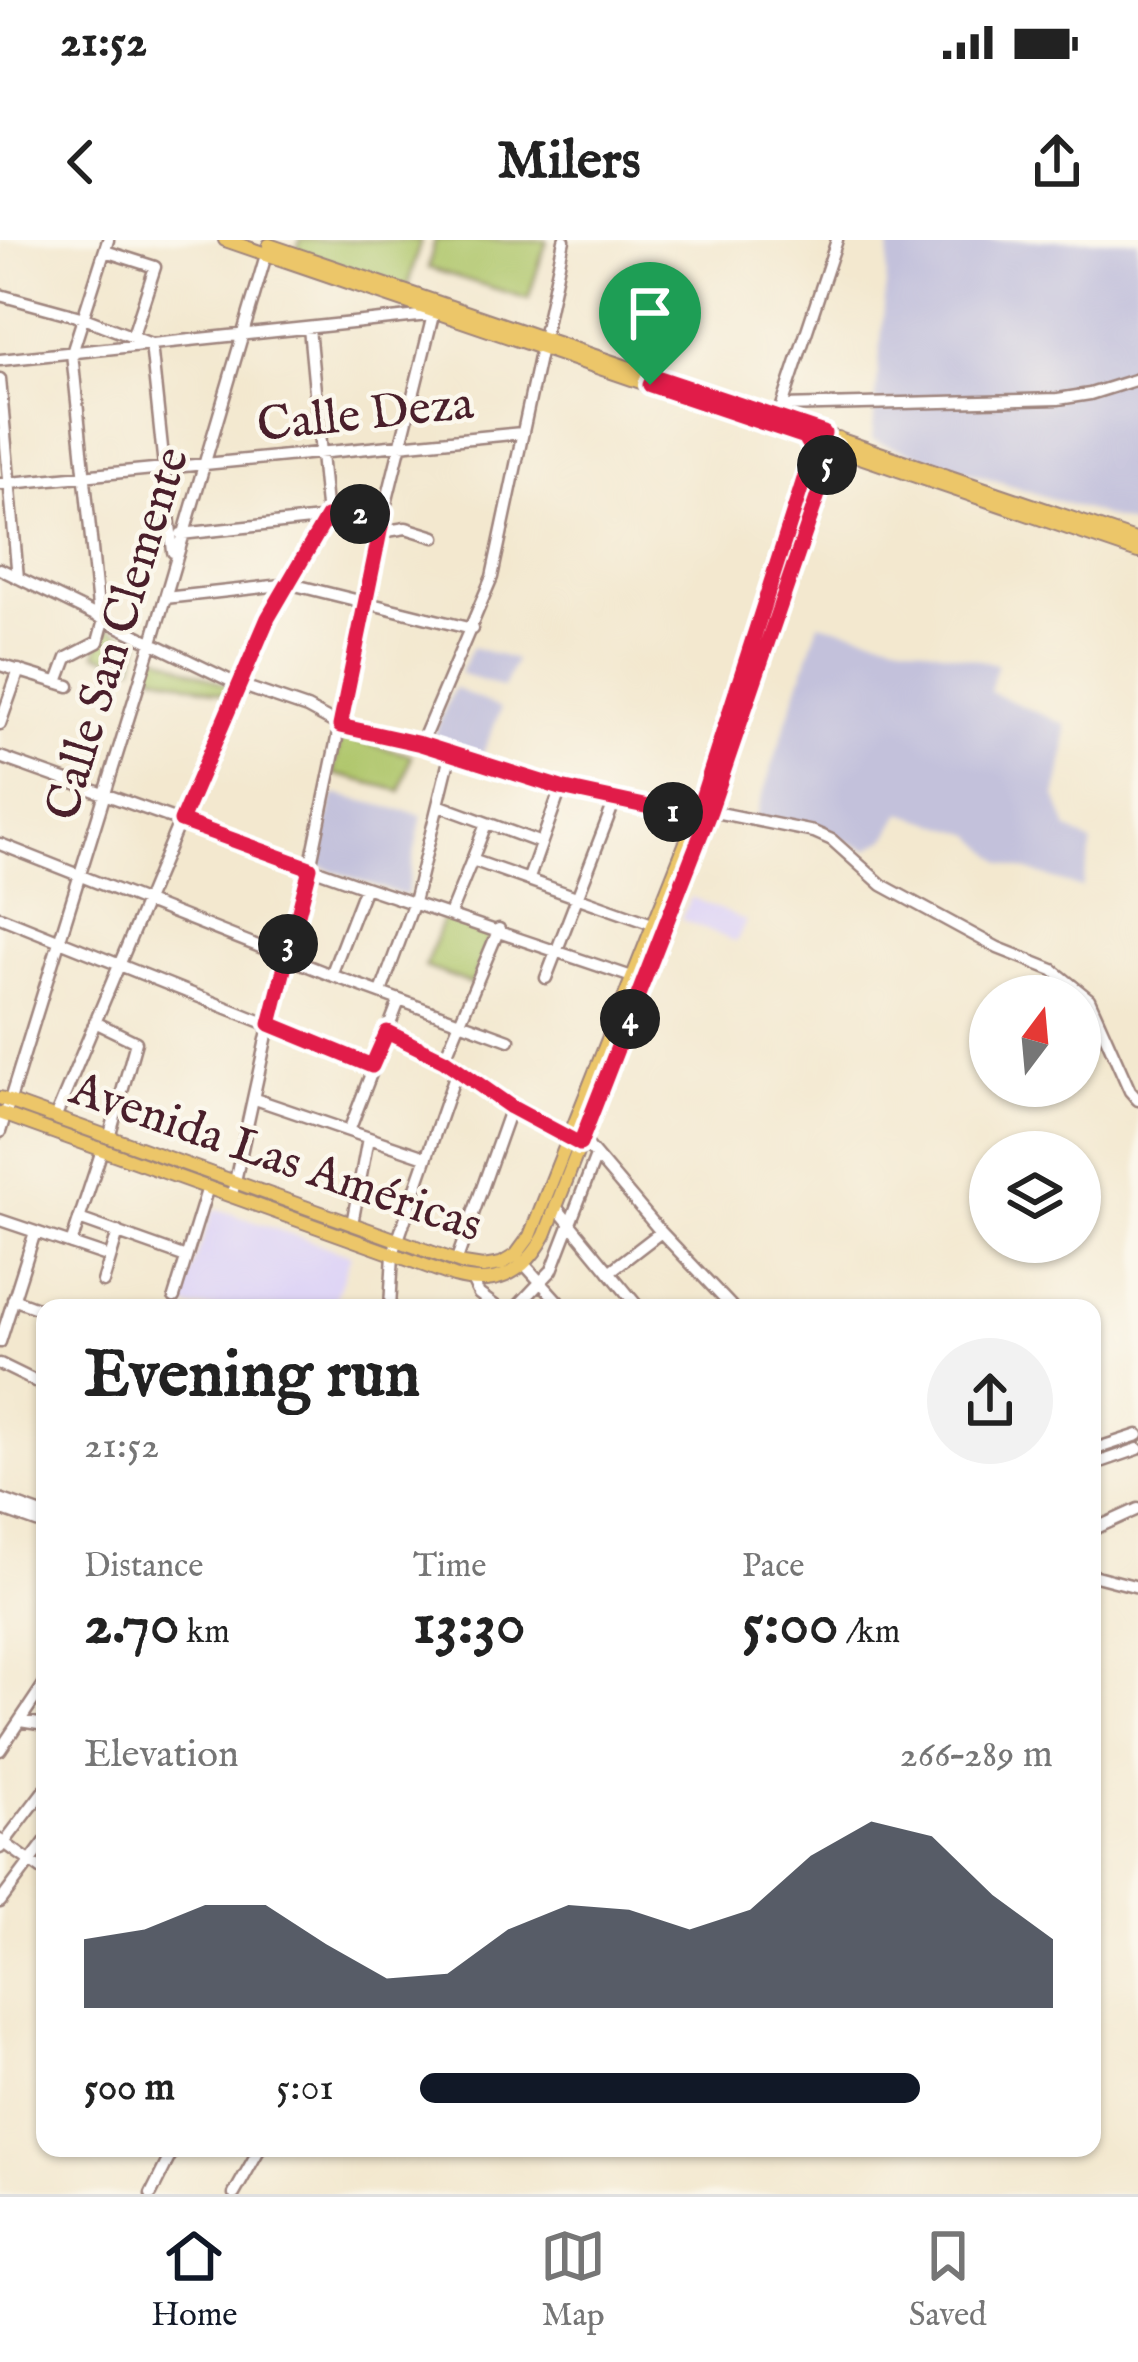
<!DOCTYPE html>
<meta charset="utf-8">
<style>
:root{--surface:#fff;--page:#f2f2f2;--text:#222;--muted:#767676;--line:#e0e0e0;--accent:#111827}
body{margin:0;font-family:"IM FELL English",serif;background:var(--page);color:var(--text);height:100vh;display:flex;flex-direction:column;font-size:45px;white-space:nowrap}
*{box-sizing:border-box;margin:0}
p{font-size:39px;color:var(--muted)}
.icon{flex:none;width:66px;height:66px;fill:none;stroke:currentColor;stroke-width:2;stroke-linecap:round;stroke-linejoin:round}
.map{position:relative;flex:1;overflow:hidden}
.drawer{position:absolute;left:36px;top:1059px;width:1065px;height:858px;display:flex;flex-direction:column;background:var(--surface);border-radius:24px;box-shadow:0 3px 9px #0004}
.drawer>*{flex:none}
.needle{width:78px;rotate:16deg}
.buttons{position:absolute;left:969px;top:735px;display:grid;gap:24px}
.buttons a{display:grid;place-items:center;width:132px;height:132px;border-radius:50%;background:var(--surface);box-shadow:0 3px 9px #0004;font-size:60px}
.pin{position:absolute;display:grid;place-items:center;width:102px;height:102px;color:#fff;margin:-123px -51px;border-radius:50% 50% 50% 0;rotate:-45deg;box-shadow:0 0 12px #0007}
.pin .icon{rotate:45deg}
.km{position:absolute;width:60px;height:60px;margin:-30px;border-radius:50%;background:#222;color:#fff;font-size:33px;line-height:60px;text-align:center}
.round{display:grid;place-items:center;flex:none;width:126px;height:126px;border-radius:63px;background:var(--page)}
.head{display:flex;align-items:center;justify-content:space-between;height:204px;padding:0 48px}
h1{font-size:66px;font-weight:800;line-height:90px}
.metrics{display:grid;grid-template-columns:repeat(3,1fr);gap:18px;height:204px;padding:12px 48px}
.metrics div{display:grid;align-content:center}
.metrics b{font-size:60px;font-weight:800}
.metrics small{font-size:33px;font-weight:400}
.metrics p{font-size:33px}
.chart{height:336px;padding:24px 48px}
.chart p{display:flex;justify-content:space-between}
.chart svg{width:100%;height:216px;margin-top:12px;fill:var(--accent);opacity:.7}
ul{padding:0 48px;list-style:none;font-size:39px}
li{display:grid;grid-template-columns:192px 144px 1fr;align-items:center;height:90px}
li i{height:30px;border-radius:15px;background:var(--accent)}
.status{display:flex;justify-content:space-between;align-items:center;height:84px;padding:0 60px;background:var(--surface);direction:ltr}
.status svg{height:33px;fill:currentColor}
header{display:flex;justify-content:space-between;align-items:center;height:156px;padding:0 48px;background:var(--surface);font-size:54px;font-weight:800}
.menu{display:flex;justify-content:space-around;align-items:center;height:168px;border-top:3px solid var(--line);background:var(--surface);font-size:33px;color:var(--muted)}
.menu a{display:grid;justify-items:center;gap:6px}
.menu .current{color:var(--accent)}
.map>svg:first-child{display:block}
</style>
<div class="status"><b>21:52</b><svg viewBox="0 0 49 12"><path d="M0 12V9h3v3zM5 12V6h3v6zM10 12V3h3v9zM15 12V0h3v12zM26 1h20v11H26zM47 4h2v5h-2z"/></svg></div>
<header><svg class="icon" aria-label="back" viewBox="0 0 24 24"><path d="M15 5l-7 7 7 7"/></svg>Milers<svg class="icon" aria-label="share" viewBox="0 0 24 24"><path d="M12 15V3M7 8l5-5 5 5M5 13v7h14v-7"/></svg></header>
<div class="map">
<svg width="1138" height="1954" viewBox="0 0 1138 1954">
<rect width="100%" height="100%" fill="#fbf7ec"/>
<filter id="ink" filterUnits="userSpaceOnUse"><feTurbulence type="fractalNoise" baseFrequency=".00833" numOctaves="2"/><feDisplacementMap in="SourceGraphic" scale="24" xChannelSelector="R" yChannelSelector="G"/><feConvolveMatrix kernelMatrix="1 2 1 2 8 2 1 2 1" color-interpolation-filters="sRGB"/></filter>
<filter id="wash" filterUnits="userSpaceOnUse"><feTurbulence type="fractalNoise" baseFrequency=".004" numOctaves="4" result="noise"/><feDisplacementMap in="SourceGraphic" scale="48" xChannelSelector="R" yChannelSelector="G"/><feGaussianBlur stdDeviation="2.7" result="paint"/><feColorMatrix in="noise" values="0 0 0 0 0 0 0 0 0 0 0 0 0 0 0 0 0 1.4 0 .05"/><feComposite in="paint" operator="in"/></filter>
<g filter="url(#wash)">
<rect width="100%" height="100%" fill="#f3e8cf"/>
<path fill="#dfd5f5" d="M691 657 746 681 736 702 681 679Z
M218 969 351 1015 332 1068H192L180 1064 213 970Z"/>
<path fill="#c3c1db" d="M890 0H1138V287L872 200Z
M819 383 997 424 990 452 1066 485 1065 513 1056 556 1068 589 1092 604 1082 648 1003 623 974 595 901 573 886 599 868 609 830 596 755 579Z
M472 407 515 420 503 448 460 433Z
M454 448 501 469 481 518 475 515 471 521 429 506Z
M334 554 422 575 406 656 316 625Z"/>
<path fill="#afc66a" stroke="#7c724a" stroke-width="3" d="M300 0H421L407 48 297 11Z
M435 0H547L528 59 428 28Z
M105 386 140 402 134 426 96 414Z
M153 413 232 448 229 456 148 432Z
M341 497 411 515 401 551 333 534Z
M444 676 489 692 490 697 472 744 425 727Z"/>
</g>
<g filter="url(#ink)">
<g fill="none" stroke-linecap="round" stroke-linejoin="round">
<g stroke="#9e847d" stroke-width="15">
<path id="minor" d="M105 11 155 27 133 95
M0 55 84 78 151 104 173 312
M0 120 438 74
M0 139 18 338
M782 166 1058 159 1090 154 1138 139
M781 169 837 0
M0 244 522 193
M381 292 406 288 435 297
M181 294 384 272
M0 329 237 444 307 468 340 486 421 504 561 548 700 578
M165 358 291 344 472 389
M99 377 72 113 108 0
M0 425 69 446
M58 442 67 418 98 402 104 380
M0 484 19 430
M421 504 492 337 564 0
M0 517 365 647 635 738
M438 565 541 603
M710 571 814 592 832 600 882 645 998 708 1053 730 1089 759 1130 851 1138 860
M0 604 331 735 509 800
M472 620 486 584
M529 638 561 548
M450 674 472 620 655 685
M0 677 372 826
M331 735 365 647
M546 738 615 560
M381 752 414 662 450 516
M399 761 387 792 444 820 511 867 589 907 661 992 733 1068
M95 782 136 802 109 898
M444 820 499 689
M255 859 425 917
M55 878 237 444 269 378 327 277 309 88
M349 891 387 792
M0 892 152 402 266 15
M232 955 284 717 310 628 384 272 433 75
M556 967 639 1068
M79 979 186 1017
M0 980 110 1017
M352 984 368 898
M71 1004 102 910
M456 1022 511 867
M525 1025 564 1068
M609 1032 661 992
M472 1040 479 1054 498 1068
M103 1042 118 992
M174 1057 208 947
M13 1059 45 1071
M390 1068 393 1014 457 830
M516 1068 552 1030 596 916
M0 1102 35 992
M0 1124 45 1146
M1092 1210 1138 1195
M1092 1225 1138 1209
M0 1259 45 1275
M0 1269 45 1285
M1092 1290 1138 1269
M1092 1335 1138 1347
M20 1481 45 1485
M0 1510 45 1443
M0 1600 45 1632
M0 1608 45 1549
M0 1662 45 1602
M151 1954 174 1908
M234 1954 260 1908"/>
</g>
<g stroke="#9e847d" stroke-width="16">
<path id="major" d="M225 0 1138 312
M269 5 1138 301
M0 858 464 1024 483 1027 501 1024 516 1015 530 996 696 577 824 193
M0 873 454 1036C496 1048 525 1033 545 995L710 571 838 198"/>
</g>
<use href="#minor" stroke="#fff" stroke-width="10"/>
<use href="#major" stroke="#ecc669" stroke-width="12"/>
</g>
</g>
<g fill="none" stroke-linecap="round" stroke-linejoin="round" filter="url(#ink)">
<g stroke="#fff" stroke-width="24">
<path id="route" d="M654 136 824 193 820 202 834 208 710 571 580 904 511 867 444 820 387 792 372 826 270 784 310 628 181 581 268 378 327 277 384 272 340 486 421 504 561 548 696 577 813 211 805 197 650 145Z"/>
</g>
<use href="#route" stroke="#e11d48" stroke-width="15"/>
</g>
<g text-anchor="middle" stroke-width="9" stroke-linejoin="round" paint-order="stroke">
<g font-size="48" fill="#4a1f2b" stroke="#fbf7ec">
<text transform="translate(365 172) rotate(-6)" y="17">Calle Deza</text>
<text transform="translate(115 393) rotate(-73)" y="17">Calle San Clemente</text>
<text transform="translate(277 915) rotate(19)" y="17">Avenida Las Américas</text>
</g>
</g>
</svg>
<div class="buttons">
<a><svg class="needle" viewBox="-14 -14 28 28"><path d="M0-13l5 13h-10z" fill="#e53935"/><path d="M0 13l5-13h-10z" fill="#767676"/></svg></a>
<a><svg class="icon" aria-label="layers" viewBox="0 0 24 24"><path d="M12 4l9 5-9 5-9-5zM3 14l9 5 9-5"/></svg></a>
</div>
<div class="pin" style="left:650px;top:145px;background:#1e9e55"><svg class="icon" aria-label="arrive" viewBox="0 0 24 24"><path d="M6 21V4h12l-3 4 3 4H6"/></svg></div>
<b class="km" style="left:673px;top:572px">1</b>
<b class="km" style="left:360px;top:274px">2</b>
<b class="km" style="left:288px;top:704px">3</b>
<b class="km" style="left:630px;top:779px">4</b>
<b class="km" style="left:827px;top:225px">5</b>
<section class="drawer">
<div class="head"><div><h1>Evening run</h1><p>21:52</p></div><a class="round"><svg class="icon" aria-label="share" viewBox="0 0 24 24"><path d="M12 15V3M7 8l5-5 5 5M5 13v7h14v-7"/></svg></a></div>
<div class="metrics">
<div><p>Distance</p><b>2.70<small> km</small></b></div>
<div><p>Time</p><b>13:30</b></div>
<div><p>Pace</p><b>5:00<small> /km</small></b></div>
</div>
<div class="chart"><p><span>Elevation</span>266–289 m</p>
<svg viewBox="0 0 160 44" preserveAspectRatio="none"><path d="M0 44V30L10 28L20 23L30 23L40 31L50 38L60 37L70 28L80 23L90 24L100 28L110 24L120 13L130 6L140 9L150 21L160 30V44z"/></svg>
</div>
<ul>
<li><b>500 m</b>5:01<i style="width:79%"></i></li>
</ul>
</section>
</div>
<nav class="menu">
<a class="current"><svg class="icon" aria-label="home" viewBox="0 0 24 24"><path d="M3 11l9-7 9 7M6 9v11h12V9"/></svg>Home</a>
<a><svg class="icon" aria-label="map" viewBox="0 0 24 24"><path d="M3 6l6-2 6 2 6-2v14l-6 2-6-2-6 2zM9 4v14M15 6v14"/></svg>Map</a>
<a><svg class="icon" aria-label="saved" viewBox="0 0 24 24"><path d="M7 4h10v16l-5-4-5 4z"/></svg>Saved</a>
</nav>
